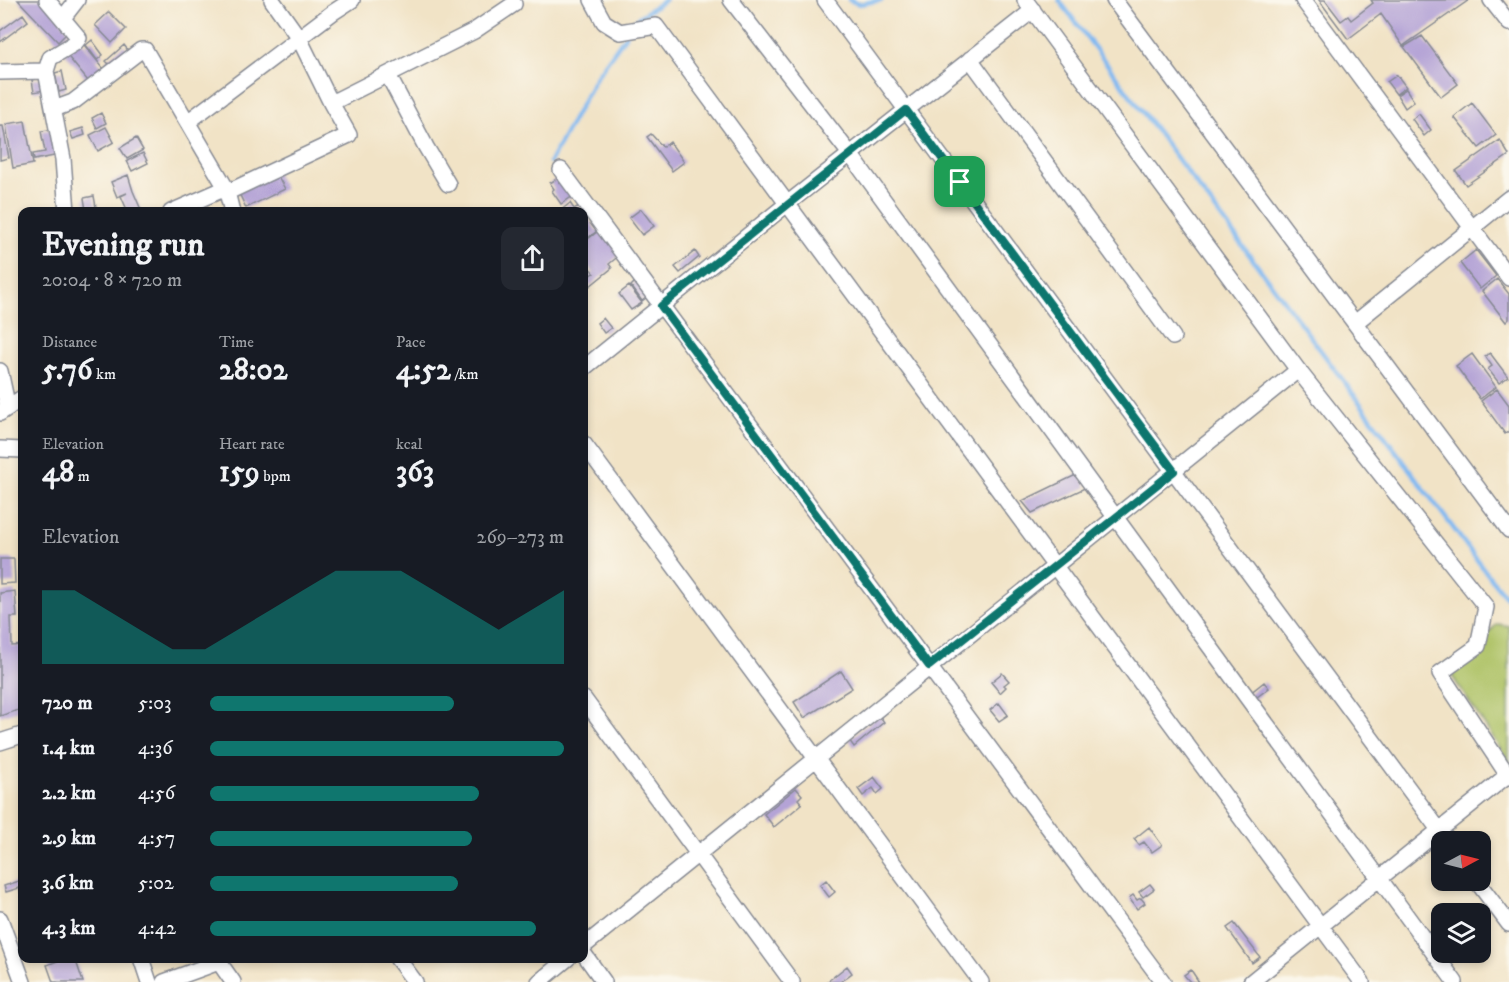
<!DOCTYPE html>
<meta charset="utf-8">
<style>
:root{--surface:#171b24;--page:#242831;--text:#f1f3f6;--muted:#9ea1a6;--accent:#0f766e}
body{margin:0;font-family:"IM FELL DW Pica",serif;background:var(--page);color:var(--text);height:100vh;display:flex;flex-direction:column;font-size:22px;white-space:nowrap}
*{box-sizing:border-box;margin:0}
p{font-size:20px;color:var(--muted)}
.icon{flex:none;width:33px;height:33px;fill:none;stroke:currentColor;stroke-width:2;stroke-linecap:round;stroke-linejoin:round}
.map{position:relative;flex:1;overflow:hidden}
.details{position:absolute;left:18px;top:207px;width:570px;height:756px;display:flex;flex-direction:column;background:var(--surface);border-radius:12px;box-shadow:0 3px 9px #0003}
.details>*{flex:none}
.needle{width:39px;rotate:83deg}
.controls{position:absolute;left:1431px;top:831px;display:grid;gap:12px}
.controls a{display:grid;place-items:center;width:60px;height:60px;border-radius:12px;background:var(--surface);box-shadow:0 3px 9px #0003;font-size:30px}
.pin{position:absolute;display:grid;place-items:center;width:51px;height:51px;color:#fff;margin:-26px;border-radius:12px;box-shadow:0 3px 9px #0006}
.round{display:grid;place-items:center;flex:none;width:63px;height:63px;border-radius:12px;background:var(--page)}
.summary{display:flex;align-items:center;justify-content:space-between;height:102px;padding:0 24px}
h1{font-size:33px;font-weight:800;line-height:45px}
.figures{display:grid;grid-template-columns:repeat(3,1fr);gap:9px;height:102px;padding:6px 24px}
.figures div{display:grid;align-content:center}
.figures b{font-size:30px;font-weight:800}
.figures small{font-size:16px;font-weight:400}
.figures p{font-size:16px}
.chart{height:168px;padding:12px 24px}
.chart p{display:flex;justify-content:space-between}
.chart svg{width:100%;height:108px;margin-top:6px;fill:var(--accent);opacity:.7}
ul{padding:0 24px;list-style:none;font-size:20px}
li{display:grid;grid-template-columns:96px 72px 1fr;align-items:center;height:45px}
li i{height:15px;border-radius:8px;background:var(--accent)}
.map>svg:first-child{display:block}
</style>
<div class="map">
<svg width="1509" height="982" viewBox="0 0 1509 982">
<rect width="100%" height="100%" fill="#fbf7ec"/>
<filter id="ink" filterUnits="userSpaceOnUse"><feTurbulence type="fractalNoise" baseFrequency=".0167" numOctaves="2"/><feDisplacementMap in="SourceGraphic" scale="12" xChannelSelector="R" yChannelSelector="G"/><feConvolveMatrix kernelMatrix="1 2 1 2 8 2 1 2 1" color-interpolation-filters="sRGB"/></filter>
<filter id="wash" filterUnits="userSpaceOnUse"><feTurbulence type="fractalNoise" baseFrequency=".008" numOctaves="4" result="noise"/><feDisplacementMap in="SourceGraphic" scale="24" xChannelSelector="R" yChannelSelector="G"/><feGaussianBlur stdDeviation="1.35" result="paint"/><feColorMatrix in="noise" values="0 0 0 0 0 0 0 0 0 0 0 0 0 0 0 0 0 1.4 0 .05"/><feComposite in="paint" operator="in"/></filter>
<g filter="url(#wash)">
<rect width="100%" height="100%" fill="#f1e3c6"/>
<path fill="#aec266" stroke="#647862" stroke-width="1.5" d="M1497 624 1509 626V762L1450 673Z"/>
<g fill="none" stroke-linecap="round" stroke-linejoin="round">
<path stroke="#81b9f1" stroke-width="4.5" d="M849 0 859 4 882 0
M1059 0 1492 580 1509 600
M633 26 639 17 665 0
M550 162 596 77 626 35"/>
</g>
<g id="blocks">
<path fill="#b4a3d6" d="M18 0H45L69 31 58 42Z
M1319 0H1325L1341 21 1348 16 1351 20 1373 3 1371 0H1469L1403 46 1381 14 1348 39Z
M109 12 126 29 112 43 95 25Z
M23 14 28 21 0 42V31Z
M1422 36 1458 84 1441 97 1404 47Z
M80 40 103 68 88 81 65 53Z
M92 40 103 55 97 60 86 45Z
M124 45 130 53 113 68 106 61Z
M62 71 66 90 59 92 55 73Z
M1397 75 1406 87 1396 94 1387 82Z
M42 78 45 90 34 92 32 80Z
M1406 89 1414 101 1405 108 1397 95Z
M1472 103 1496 135 1479 148 1454 117Z
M101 113 106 123 97 128 92 118Z
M1419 114 1431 130 1424 136 1412 119Z
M25 121 33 164 13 168 6 124Z
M0 126H3L9 158 0 160Z
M106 127 114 142 98 151 90 135Z
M83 128 85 135 73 139 70 132Z
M54 129 59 155 34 160 33 154 45 152 41 131Z
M651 134 663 147 670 142 684 162 672 171 647 137Z
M136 138 143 150 127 159 120 148Z
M1500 140 1509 155 1466 185 1456 171Z
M143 153 148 163 132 171 127 161Z
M275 171 285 189 246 208 237 189Z
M128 175 133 191 142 212H128L121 196 127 193 117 197 111 182Z
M561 176 576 194 561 204 552 191 554 189 550 183Z
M94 196 96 207 86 210 84 198Z
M570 203 574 209 579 206 582 212H559Z
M641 209 654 226 642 235 629 218Z
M584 213 597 231 584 241Z
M601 229 621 254 609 264 612 268 590 286 585 279 594 273 584 262V242Z
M1476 250 1496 276 1480 289 1460 263Z
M695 251 699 257 680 273 675 267Z
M639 278 651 294 642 301 631 286Z
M1497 279 1509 294V319L1506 322 1482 291Z
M629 286 642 303 631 310 619 294Z
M603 318 611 328 604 333 597 323Z
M1490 353 1508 377 1499 383 1488 369 1492 366 1485 356Z
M1472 354 1496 387 1480 399 1456 366Z
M1497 389 1509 405V431L1505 434 1481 401Z
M1080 473 1087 487 1032 513 1022 501Z
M0 559H14L15 583 0 584Z
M15 591 17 617H11L12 646 22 645V709L0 716V593Z
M841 671 852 688 804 718 794 702Z
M1002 673 1009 681 1004 685 1006 687 1000 693 991 682Z
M1264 682 1269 688 1253 700 1249 694Z
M999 703 1008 715 999 721 990 710Z
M879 715 884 722 854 747 849 740Z
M874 777 883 789 877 794 873 788 863 796 858 789Z
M796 788 802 795 798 799 802 804 774 827 764 814Z
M1149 827 1162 845 1152 852 1144 842 1139 845 1134 839Z
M22 880V898L19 888 6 892 4 886Z
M826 880 835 892 829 897 820 885Z
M1150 884 1154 889 1143 897 1139 892Z
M1133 895 1137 900 1141 898 1145 903 1137 909 1129 898Z
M1234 923 1260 957 1252 963 1227 928Z
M65 958H75L83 982H53L47 965Z
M847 966 852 973 840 982H827Z
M1191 970 1199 982H1190L1184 975Z"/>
</g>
</g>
<g filter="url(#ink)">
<use href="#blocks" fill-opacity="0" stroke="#868992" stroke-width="1.5"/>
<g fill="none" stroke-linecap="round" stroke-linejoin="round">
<g stroke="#868992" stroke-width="18">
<path id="minor" d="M47 0 79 38 75 43 50 58 46 71 63 159 67 212
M592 0 604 22 620 32 656 26 1362 982
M731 0 850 154 1455 982
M825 0 1448 842
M1025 0 1298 370 1486 607 1478 646 1440 673 1509 777
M1114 0 1509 530
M1303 0 1509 278
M1491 0 1509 23
M63 18 77 0
M970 59 1173 337
M0 72 46 71
M388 75 426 147 448 184
M331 103 474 31 514 4
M54 109 73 102 141 50H145L226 188 232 212
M189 121 332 13 352 0
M561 170 1163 982
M228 192 349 135 331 103 299 38 272 0
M171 212 226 188
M1355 323 1509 198
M584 368 787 204 1033 10
M0 371 8 408
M0 413 22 398
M584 444 981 982
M0 449 22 450
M584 699 792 982
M0 742 22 735
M1476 880 1509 924
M0 919 23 982
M584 946 1298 370
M584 954 604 982
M141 958 149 982
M397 958 415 982
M164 982 219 962 233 982
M539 982 568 958
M1251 982 1509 774"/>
</g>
<use href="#minor" stroke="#fff" stroke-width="15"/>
</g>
</g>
<g fill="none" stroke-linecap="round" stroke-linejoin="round" filter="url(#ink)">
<g stroke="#fff" stroke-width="12">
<path id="route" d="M906 110 1174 471 929 666 661 306Z"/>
</g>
<use href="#route" stroke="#0f766e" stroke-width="8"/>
</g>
</svg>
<div class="controls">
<a><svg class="needle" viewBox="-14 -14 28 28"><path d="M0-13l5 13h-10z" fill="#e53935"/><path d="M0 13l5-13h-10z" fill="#9ea1a6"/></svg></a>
<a><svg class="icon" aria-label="layers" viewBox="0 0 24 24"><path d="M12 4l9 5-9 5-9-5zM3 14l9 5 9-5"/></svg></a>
</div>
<div class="pin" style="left:960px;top:182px;background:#1e9e55"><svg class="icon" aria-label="arrive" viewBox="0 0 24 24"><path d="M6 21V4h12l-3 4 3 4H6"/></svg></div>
<section class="details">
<div class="summary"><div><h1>Evening run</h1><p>20:04 · 8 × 720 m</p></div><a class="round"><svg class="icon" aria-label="share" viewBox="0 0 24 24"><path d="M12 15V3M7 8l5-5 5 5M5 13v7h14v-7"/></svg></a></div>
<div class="figures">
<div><p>Distance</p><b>5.76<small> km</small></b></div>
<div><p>Time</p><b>28:02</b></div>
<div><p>Pace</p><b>4:52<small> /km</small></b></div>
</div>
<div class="figures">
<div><p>Elevation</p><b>48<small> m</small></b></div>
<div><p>Heart rate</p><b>159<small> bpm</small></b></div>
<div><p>kcal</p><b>363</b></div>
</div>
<div class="chart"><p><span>Elevation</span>269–273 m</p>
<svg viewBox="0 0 160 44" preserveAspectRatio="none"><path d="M0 44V14L10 14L20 22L30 30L40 38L50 38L60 30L70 22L80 14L90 6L100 6L110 6L120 14L130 22L140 30L150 22L160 14V44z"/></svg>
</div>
<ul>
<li><b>720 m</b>5:03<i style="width:69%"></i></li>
<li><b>1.4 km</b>4:36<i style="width:100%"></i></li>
<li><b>2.2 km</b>4:56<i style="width:76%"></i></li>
<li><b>2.9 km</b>4:57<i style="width:74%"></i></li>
<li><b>3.6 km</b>5:02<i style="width:70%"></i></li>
<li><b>4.3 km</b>4:42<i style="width:92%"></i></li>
</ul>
</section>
</div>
